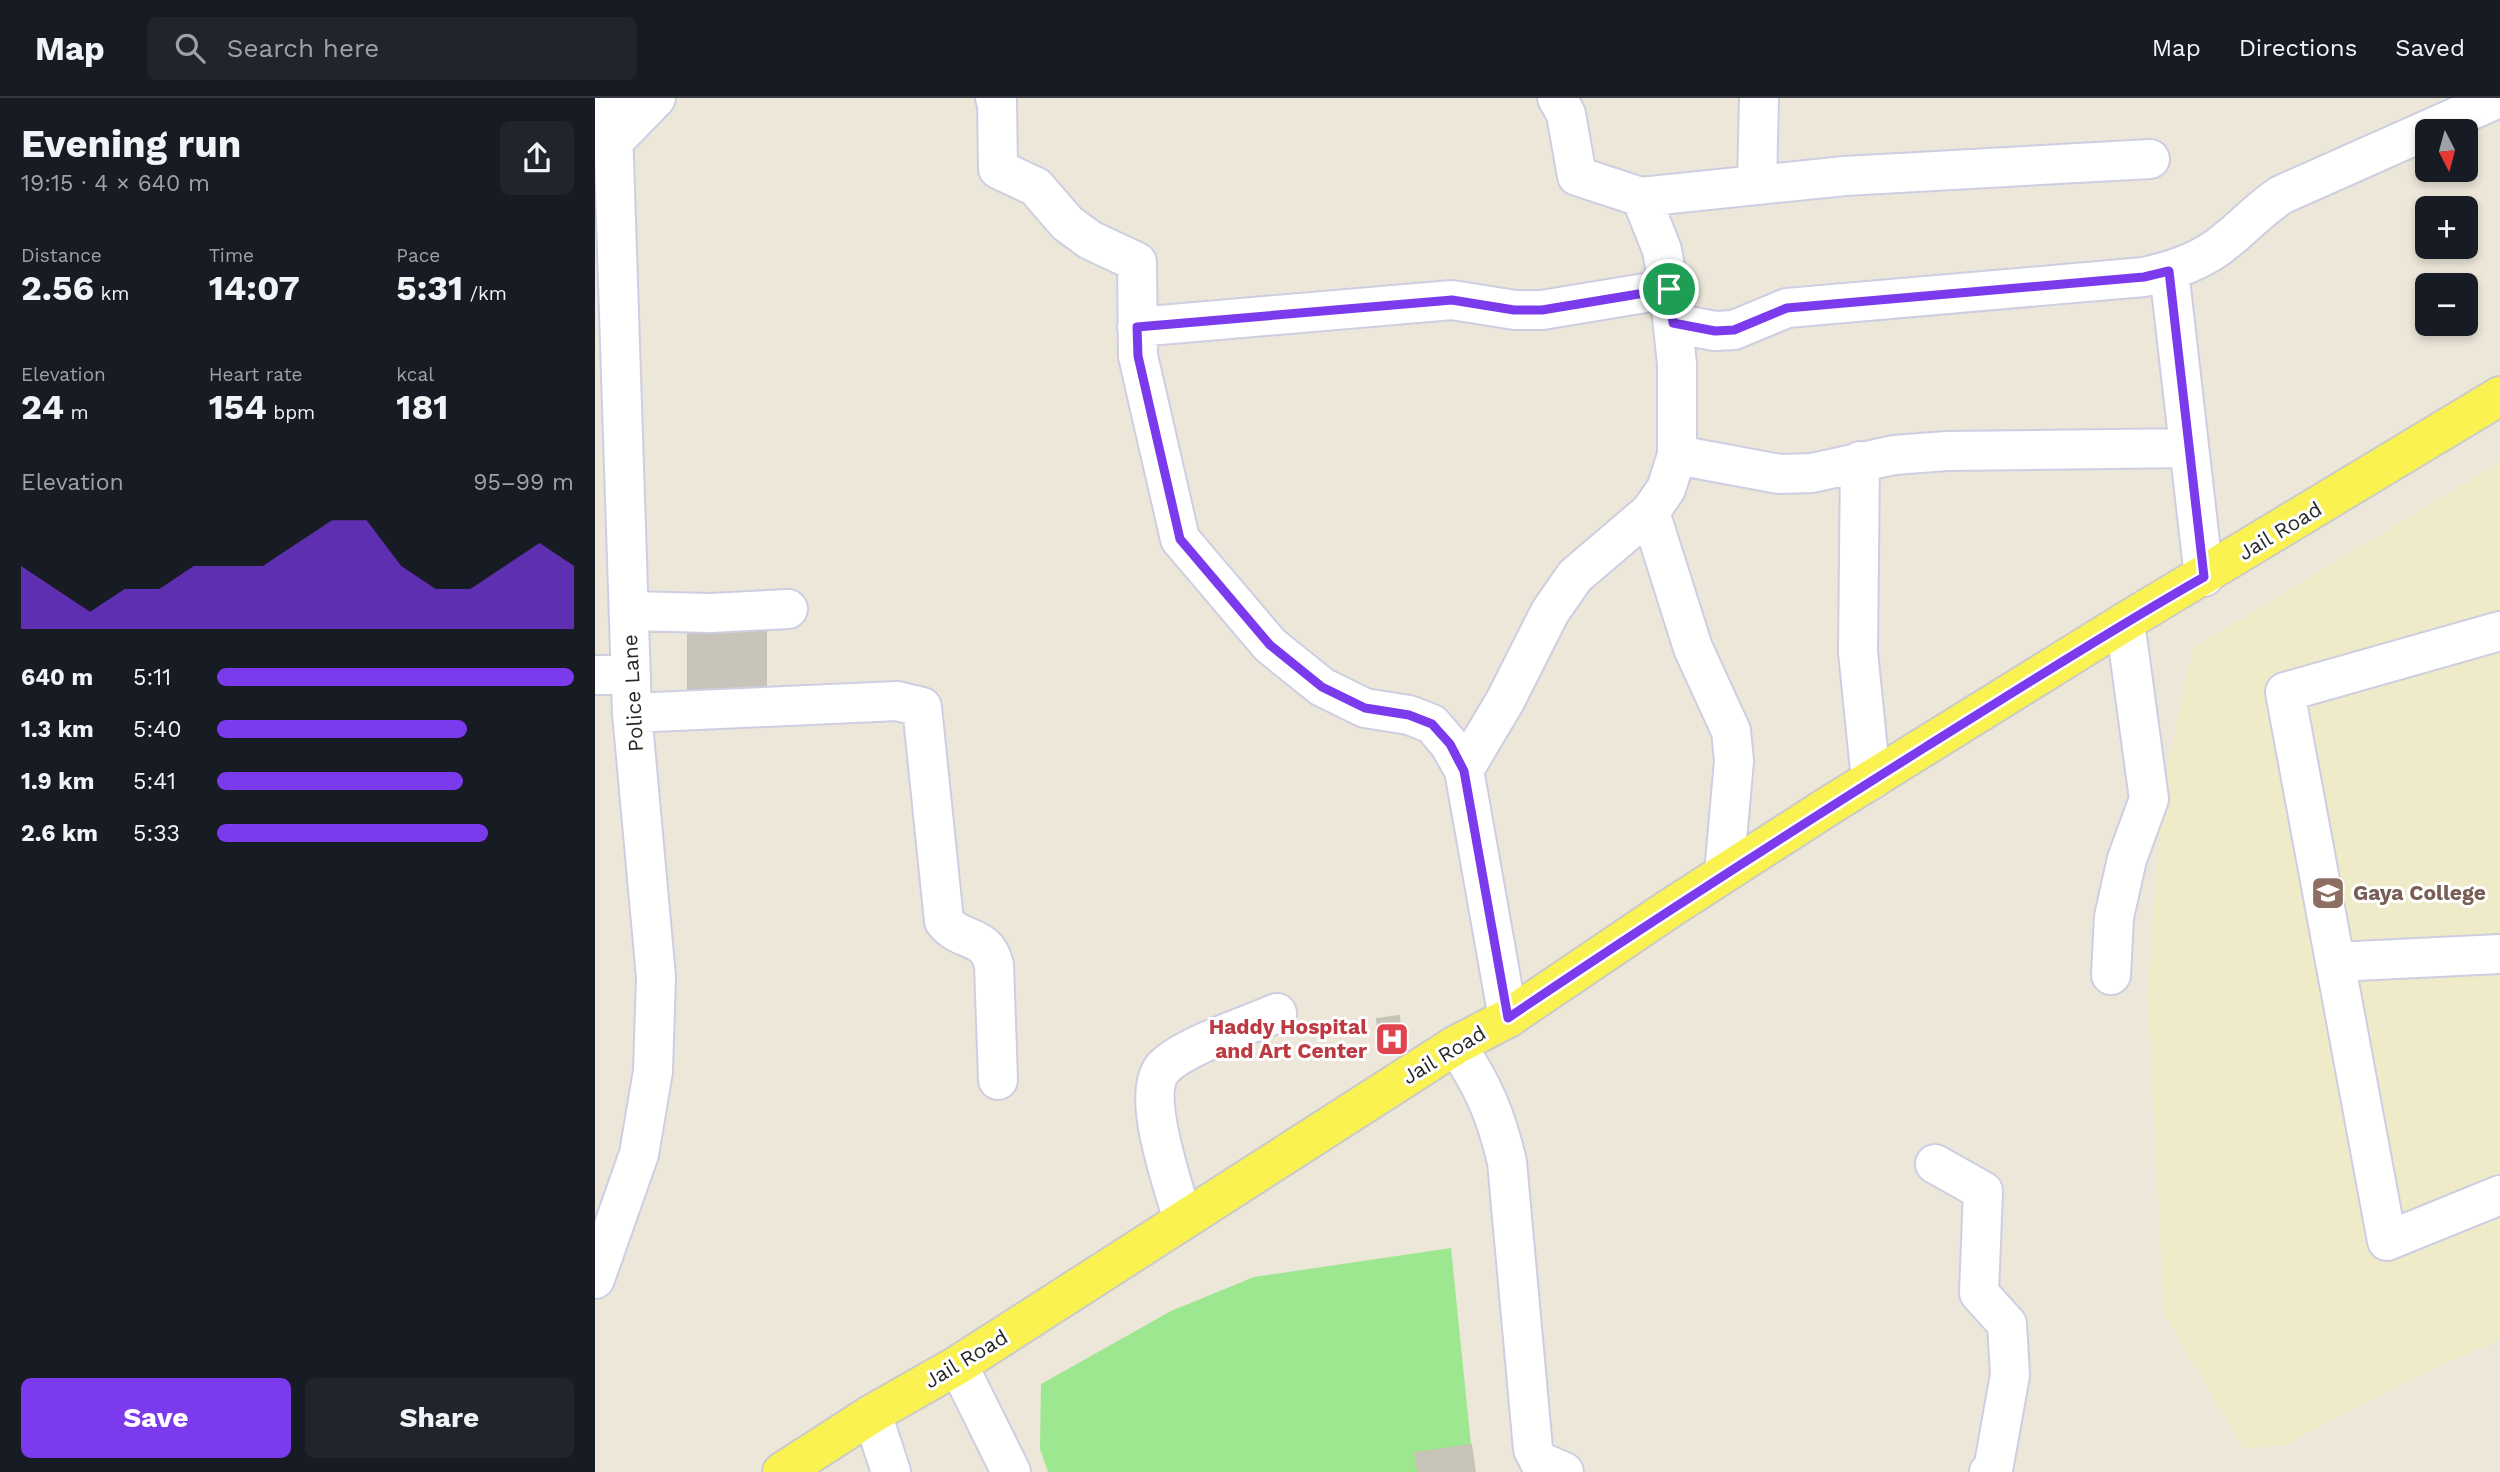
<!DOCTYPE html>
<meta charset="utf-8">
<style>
:root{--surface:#171b24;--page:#20242c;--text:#f1f3f6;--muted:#9ea1a6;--line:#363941;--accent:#7c3aed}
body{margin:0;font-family:"Work Sans",sans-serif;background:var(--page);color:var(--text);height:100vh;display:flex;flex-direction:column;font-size:26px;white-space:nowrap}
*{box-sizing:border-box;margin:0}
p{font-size:23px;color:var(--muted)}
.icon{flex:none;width:38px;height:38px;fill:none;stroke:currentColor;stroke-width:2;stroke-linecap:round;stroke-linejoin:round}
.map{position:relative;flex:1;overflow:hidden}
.side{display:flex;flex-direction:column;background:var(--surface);width:595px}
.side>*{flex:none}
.needle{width:46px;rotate:174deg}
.controls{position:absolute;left:1820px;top:21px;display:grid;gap:14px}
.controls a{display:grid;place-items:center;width:63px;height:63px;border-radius:10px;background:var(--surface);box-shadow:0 4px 10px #0003;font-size:35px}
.pin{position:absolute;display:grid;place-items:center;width:60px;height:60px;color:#fff;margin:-30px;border:4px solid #fff;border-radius:50%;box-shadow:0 2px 7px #0007}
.round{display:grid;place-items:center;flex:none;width:74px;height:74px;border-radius:10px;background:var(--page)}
.headline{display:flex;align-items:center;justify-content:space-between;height:119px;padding:0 21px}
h1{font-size:38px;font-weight:700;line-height:52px}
.metrics{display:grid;grid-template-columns:repeat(3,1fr);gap:10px;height:119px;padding:7px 21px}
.metrics div{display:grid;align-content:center}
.metrics b{font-size:35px;font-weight:700}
.metrics small{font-size:19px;font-weight:400}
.metrics p{font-size:19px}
.chart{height:196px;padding:14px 21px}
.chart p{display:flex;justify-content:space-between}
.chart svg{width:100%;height:126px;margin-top:7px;fill:var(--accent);opacity:.7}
.action{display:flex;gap:14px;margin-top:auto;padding:14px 21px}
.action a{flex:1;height:80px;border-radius:10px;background:var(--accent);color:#fff;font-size:28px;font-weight:700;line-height:80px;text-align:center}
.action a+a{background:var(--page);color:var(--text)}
ul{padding:0 21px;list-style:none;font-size:23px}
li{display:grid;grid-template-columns:112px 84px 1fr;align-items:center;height:52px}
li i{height:18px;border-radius:9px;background:var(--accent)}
header{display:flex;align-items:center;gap:42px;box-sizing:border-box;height:98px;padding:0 35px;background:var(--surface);border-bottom:2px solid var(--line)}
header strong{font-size:33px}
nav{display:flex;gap:38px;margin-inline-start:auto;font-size:24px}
.search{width:490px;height:63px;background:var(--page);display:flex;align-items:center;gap:18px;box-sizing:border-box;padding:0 24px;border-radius:10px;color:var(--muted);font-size:26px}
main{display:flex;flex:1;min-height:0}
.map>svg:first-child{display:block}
</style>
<header>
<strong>Map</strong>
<div class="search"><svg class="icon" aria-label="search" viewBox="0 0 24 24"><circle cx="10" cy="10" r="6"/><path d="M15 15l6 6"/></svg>Search here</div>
<nav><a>Map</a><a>Directions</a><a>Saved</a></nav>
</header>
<main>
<section class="side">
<div class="headline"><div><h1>Evening run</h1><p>19:15 · 4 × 640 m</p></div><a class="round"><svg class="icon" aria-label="share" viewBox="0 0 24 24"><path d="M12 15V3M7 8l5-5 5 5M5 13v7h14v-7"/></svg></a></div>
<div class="metrics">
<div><p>Distance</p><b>2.56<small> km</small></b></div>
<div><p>Time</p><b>14:07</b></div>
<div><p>Pace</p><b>5:31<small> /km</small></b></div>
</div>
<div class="metrics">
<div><p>Elevation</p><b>24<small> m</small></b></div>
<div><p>Heart rate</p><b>154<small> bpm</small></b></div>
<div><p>kcal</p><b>181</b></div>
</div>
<div class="chart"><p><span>Elevation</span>95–99 m</p>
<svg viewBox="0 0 160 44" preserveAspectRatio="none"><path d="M0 44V22L10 30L20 38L30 30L40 30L50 22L60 22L70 22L80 14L90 6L100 6L110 22L120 30L130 30L140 22L150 14L160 22V44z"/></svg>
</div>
<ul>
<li><b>640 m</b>5:11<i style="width:100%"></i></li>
<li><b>1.3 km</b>5:40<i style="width:70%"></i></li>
<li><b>1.9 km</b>5:41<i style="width:69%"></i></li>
<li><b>2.6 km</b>5:33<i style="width:76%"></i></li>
</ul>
<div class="action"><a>Save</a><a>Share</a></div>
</section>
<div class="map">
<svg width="1905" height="1374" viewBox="0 0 1905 1374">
<rect width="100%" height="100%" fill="#ece7d9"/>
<path fill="#efeac7" d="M1905 364V1241L1810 1284 1690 1347 1649 1351 1569 1216 1553 896 1567 694 1598 550Z"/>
<path fill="#9ee791" d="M856 1150 876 1347 821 1355 823 1374H453L445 1351 446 1286 576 1213 659 1179Z"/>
<path fill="#c7c4b9" stroke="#c7c4b3" stroke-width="2" d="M171 533V593L93 594V534Z
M804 918 808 954 786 956 782 921Z
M876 1347 880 1374H823L820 1355Z"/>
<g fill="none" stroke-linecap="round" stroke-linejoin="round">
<g stroke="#cecee3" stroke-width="42">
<path id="minor" d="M400 0 402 3 403 71 441 89 472 125 495 142 542 164 543 258 585 441 675 547 727 589 770 610 814 617 837 626 854 646 869 672 913 920
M19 43 61 0
M1162 86 1164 0
M1046 99 1250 78 1555 61
M1574 173 1609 479
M1078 225 1120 233 1139 232 1192 210 1549 179C1579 172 1608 163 1632 142 1651 127 1666 110 1686 97L1904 0
M542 229 857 202 920 212H947L1074 191
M1082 357 1184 376 1217 375 1299 357 1352 353 1594 350
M1265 363 1263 554 1276 682
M1055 414 1098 550 1136 633 1139 663 1129 775
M34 513 116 515 193 511
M1905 533 1690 594 1792 1143 1905 1097
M0 577 36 576
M37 615 302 603 327 609 349 823C367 846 391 834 399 867L403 982
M869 672 910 603 955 514 980 478 1055 414 1071 391 1082 357V266L1074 191 1067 152 1046 99 982 78 971 16 962 0
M1740 864 1905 856
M1516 877 1519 819 1532 761 1554 701 1530 524
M861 947C888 987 901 1017 912 1064L938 1351 944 1363 969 1374
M1340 1066 1388 1093 1384 1195 1412 1226 1415 1277 1398 1372 1394 1374
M588 1122C579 1089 543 993 570 968 592 947 652 928 682 915
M0 1181 44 1056 58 973 61 879 37 615 17 0
M363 1267 416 1374
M277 1316 296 1374"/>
</g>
<g stroke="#cbcbcb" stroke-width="42">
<path id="major" d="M187 1374 277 1316 363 1267 861 947 913 920 1074 811 1232 709 1530 524 1905 298"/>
</g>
<use href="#minor" stroke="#fff" stroke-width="38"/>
<use href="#major" stroke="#f9f251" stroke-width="38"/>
</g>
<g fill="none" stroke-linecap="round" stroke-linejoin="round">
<g stroke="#fff" stroke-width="14">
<path id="route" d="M1574 173 1609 479C1514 533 1422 592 1329 650 1189 738 1050 827 913 920L869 673 855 646 837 626 814 617 770 610 727 589 675 547 585 441 543 258 542 229 857 202 919 212H947L1074 191 1078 225 1120 233 1139 232 1192 210 1549 179Z"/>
</g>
<use href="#route" stroke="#7c3aed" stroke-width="9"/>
</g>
<defs>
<g id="university-square" transform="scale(1.75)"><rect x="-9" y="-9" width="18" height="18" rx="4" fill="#8d6e63" stroke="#fff"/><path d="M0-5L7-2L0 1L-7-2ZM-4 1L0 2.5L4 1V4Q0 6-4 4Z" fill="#fff"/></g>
<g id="hospital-square" transform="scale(1.75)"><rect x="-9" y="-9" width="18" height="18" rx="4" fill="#e0444e" stroke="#fff"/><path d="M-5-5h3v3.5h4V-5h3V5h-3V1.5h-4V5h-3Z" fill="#fff"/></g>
</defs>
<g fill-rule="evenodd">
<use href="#university-square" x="1733" y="795"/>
<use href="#hospital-square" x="797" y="941"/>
</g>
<g text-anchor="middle" stroke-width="6" stroke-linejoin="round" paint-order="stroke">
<g font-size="21" fill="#282828" stroke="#fff">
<text transform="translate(1685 433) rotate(-31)" y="7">Jail Road</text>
<text transform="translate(38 595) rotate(-93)" y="7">Police Lane</text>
<text transform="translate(849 957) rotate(-31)" y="7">Jail Road</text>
<text transform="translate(371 1261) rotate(-31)" y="7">Jail Road</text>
</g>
<g font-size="21" font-weight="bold" fill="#785e54" stroke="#fff" text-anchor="start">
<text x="1758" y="802">Gaya College</text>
</g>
<g font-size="21" font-weight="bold" fill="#be3a42" stroke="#fff" text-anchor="end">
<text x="772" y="936">Haddy Hospital<tspan x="772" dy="24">and Art Center</tspan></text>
</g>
</g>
</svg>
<div class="controls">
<a><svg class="needle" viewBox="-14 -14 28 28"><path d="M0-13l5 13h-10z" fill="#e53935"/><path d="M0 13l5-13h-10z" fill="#9ea1a6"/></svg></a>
<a>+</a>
<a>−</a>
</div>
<div class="pin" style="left:1074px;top:191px;background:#1e9e55"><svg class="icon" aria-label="arrive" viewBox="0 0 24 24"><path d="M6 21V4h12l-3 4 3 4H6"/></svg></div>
</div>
</main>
